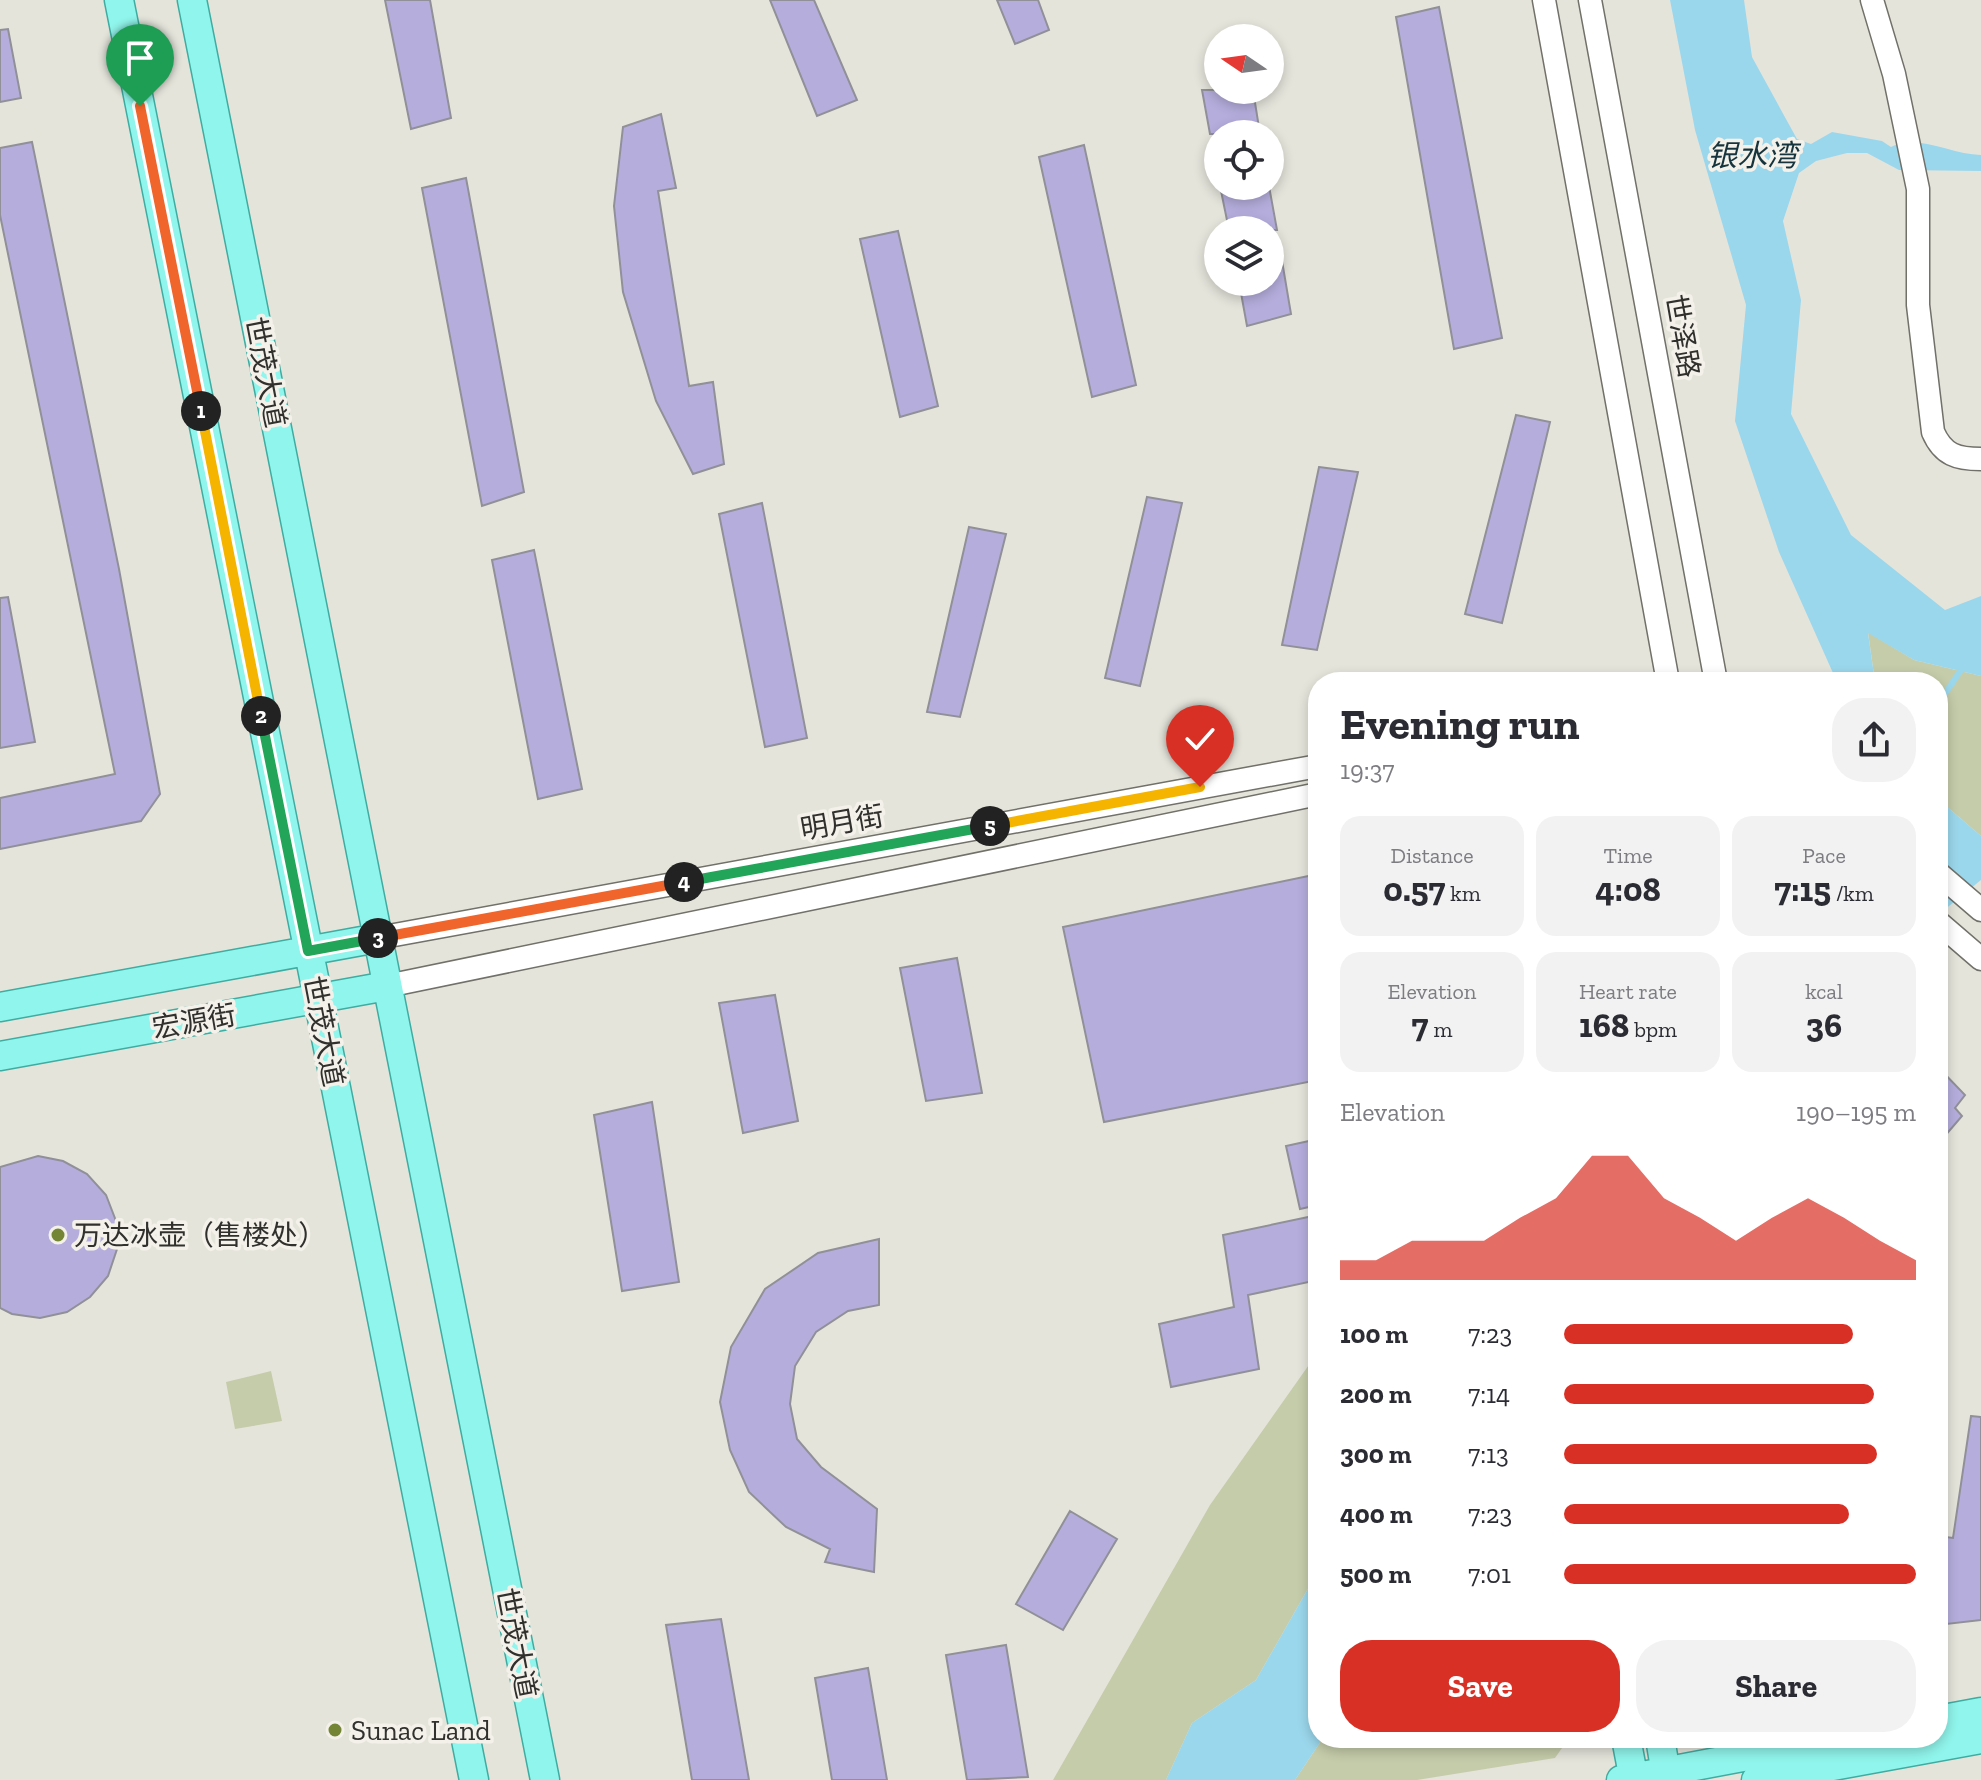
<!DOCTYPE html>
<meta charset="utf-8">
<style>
:root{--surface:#fff;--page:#f2f2f3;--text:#2b2b33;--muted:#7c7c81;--accent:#d93025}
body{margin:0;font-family:"Zilla Slab","Noto Sans SC",serif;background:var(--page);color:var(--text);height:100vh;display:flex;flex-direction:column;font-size:30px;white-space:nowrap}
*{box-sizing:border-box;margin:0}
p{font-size:26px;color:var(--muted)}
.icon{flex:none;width:44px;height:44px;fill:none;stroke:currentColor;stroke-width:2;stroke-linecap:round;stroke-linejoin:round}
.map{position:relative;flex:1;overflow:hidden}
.side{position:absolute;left:1308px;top:672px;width:640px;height:1076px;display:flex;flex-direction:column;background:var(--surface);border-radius:32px;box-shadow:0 4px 12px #0003}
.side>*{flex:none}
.needle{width:52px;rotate:283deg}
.tools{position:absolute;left:1204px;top:24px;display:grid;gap:16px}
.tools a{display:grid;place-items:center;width:80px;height:80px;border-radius:50%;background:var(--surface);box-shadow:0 4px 12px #0003;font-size:40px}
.pin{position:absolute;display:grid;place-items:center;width:68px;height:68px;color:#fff;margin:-82px -34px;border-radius:50% 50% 50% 0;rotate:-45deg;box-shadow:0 0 8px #0007}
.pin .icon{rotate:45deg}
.km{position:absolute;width:40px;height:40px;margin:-20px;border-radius:50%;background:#222;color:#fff;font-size:22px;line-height:40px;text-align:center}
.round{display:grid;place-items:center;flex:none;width:84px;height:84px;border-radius:32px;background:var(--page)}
.headline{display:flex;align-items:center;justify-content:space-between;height:136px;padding:0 32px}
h1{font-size:44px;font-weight:700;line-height:60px}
.figures{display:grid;grid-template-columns:repeat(3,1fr);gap:12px;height:136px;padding:8px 32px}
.figures div{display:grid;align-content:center;border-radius:20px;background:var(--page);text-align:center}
.figures b{font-size:34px;font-weight:700}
.figures small{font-size:22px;font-weight:400}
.figures p{font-size:22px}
.chart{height:224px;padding:16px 32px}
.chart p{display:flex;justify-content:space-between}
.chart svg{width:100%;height:144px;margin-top:8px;fill:var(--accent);opacity:.7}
.cta{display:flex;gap:16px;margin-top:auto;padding:16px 32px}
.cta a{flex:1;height:92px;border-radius:32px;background:var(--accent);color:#fff;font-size:32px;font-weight:700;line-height:92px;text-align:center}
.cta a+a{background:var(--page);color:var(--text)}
ul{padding:0 32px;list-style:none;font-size:26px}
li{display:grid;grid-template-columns:128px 96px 1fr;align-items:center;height:60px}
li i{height:20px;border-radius:10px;background:var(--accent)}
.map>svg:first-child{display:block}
</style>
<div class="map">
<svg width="1981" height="1780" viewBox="0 0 1981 1780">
<rect width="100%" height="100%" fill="#e5e4db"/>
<path fill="#c5ccaa" d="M1868 632 1914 660 1981 676V836L1938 799V682H1875Z
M1318 1352V1571L1256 1680 1192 1723 1166 1780H1053L1210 1505Z
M271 1371 282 1421 235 1429 226 1382Z
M1323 1738H1569L1555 1758 1417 1780H1295Z"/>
<path fill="#9bd7ec" d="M1670 0H1744L1752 57 1797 139 1811 144 1832 132 1882 141 1891 147C1917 133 1952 155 1981 155V171L1899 170 1867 153H1847L1816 161 1799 173 1783 221 1801 300 1791 414 1851 535 1945 610 1981 596V676L1914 660 1868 633 1875 682H1837L1779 552 1735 421 1746 305 1695 130Z
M1938 799 1981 836V880L1938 915Z
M1318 1571V1738H1323L1295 1780H1166L1192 1723 1256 1680Z"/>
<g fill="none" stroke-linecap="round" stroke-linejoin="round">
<path stroke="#9bd7ec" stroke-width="6" d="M1938 704 1963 667"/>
</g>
<path fill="#b5aedd" stroke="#919098" stroke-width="2" d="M385 0H430L451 118 411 129Z
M770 0H814L857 100 817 116Z
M997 0H1038L1049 30 1015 44Z
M1439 7 1502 338 1454 349 1396 17Z
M8 29 21 98 0 102V30Z
M1202 90H1253L1260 134H1210Z
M661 114 676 188 658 191 689 386 713 382 724 464 693 474 656 401 623 292 614 206 623 127Z
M32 142 119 569 160 794 141 821 0 849V798L115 774 0 215V148Z
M1084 145 1136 385 1092 397 1039 157Z
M466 178 524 492 482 506 422 188Z
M1220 186H1269L1277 230H1229Z
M898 231 938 406 900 417 860 239Z
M1279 243 1291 314 1247 326 1239 282H1270V244Z
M1516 415 1550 422 1502 623 1465 614Z
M1319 467 1358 472 1317 650 1282 645Z
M1147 497 1182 503 1140 686 1105 678Z
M762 503 807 738 765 747 719 514Z
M969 527 1006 534 960 717 927 712Z
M534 550 582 789 538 799 492 560Z
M8 597 35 742 0 748V598Z
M1318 874V1080L1104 1122 1063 927Z
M957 958 982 1093 926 1101 900 968Z
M775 995 798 1121 743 1133 719 1003Z
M1938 1067 1965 1095 1955 1108 1962 1116 1938 1144Z
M652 1102 679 1282 622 1291 594 1115Z
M1318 1139V1205L1300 1209 1286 1146Z
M38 1156 63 1161 87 1174 106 1195 116 1221 117 1249 108 1276 90 1297 67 1312 40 1318 12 1314 0 1308V1167Z
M1313 1216 1318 1280 1248 1295 1259 1369 1171 1387 1159 1324 1234 1307 1223 1235Z
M879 1239V1305L848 1311 816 1332 795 1366 790 1404 797 1439 821 1467 877 1509 874 1572 825 1562 830 1549 786 1527 749 1492 730 1450 720 1402 731 1347 765 1289 818 1253Z
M1971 1416 1981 1417V1620L1938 1625V1536L1953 1538Z
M1070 1511 1117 1539 1063 1630 1016 1604Z
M721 1619 749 1780H692L666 1625Z
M1006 1645 1028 1777 967 1780 946 1655Z
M868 1668 887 1780H832L815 1678Z"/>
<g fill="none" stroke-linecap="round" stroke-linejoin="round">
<g stroke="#717069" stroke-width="25">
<path id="minor" d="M1544 0 1668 682
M1590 0 1716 682
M1872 0 1894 74 1918 189V305L1933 432C1943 455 1957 459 1981 459
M1938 873 1981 910
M1938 922 1981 959
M378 938 1318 766
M387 986 1318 794"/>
</g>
<g stroke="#3faca1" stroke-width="31">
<path id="major" d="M119 0 474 1780
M192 0 545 1780
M0 1007 378 938
M0 1056 387 986
M1938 1720 1981 1712
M1626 1738 1634 1780
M1660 1738 1667 1780
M1621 1780 1843 1738
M1756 1780 1981 1739"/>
</g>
<use href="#minor" stroke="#fff" stroke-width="22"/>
<use href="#major" stroke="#90f5ec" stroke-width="28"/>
</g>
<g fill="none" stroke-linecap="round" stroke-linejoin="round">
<g stroke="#fff" stroke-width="16">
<path id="split-1" d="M140 106 201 411"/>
</g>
<g stroke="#fff" stroke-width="16">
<path id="split-2" d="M201 411 261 716"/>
</g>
<g stroke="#fff" stroke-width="16">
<path id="split-3" d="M261 716 308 951 378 938"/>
</g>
<g stroke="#fff" stroke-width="16">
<path id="split-4" d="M378 938 684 882"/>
</g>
<g stroke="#fff" stroke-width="16">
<path id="split-5" d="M684 882 990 826"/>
</g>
<g stroke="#fff" stroke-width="16">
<path id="split-6" d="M990 826 1200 787"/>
</g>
<use href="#split-1" stroke="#f0652b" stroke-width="10"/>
<use href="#split-2" stroke="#f5b400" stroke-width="10"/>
<use href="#split-3" stroke="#22a559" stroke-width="10"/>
<use href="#split-4" stroke="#f0652b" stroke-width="10"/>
<use href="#split-5" stroke="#22a559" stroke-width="10"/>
<use href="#split-6" stroke="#f5b400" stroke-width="10"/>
</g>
<g fill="#748636" stroke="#f3f1e9" stroke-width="3">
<circle cx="58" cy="1235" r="8"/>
<circle cx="335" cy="1730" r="8"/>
</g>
<g text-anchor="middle" stroke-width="7" stroke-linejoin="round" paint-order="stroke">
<g font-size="28" fill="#31302d" stroke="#f3f1e9">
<text transform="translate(1683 336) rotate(80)" y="10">世泽路</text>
<text transform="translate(266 372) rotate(79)" y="10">世茂大道</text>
<text transform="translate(842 822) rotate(-10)" y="10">明月街</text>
<text transform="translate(194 1021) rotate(-10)" y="10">宏源街</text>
<text transform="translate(324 1031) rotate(79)" y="10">世茂大道</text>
<text transform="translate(517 1643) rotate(79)" y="10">世茂大道</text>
</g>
<g font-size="28" fill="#31302d" stroke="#f3f1e9" text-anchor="start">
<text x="74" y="1245">万达冰壶（售楼处）</text>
<text x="351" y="1740">Sunac Land</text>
</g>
<g font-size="30" font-style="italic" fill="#16343d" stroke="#f3f1e9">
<text x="1752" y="166">银水湾</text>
</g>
</g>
</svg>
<div class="tools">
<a><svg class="needle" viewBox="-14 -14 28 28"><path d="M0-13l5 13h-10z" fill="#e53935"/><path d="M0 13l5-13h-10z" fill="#7c7c81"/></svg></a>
<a><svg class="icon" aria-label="locate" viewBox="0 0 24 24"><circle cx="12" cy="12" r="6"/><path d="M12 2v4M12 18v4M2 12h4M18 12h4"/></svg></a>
<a><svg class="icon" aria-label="layers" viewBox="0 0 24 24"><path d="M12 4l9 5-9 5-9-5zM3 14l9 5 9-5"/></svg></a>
</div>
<div class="pin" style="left:140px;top:106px;background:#1e9e55"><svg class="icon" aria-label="arrive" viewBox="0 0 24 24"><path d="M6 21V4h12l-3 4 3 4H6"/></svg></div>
<div class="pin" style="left:1200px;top:787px;background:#d93025"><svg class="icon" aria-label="check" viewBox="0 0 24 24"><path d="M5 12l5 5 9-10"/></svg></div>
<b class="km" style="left:201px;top:411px">1</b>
<b class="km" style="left:261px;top:716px">2</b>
<b class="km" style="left:378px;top:938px">3</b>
<b class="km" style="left:684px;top:882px">4</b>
<b class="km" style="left:990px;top:826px">5</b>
<section class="side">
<div class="headline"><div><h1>Evening run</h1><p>19:37</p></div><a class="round"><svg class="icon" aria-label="share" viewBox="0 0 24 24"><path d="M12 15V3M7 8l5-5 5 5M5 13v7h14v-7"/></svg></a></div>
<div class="figures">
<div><p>Distance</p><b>0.57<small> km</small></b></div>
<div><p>Time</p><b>4:08</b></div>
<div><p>Pace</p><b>7:15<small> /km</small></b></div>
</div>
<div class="figures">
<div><p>Elevation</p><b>7<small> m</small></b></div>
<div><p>Heart rate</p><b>168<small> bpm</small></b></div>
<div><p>kcal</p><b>36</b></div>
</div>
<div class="chart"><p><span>Elevation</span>190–195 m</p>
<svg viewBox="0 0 160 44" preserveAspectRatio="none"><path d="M0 44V38L10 38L20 32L30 32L40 32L50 25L60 19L70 6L80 6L90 19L100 25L110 32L120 25L130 19L140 25L150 32L160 38V44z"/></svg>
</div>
<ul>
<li><b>100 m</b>7:23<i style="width:82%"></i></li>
<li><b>200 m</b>7:14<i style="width:88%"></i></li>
<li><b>300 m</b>7:13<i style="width:89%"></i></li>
<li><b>400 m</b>7:23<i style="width:81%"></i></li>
<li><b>500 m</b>7:01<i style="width:100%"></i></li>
</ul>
<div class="cta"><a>Save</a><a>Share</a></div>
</section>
</div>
